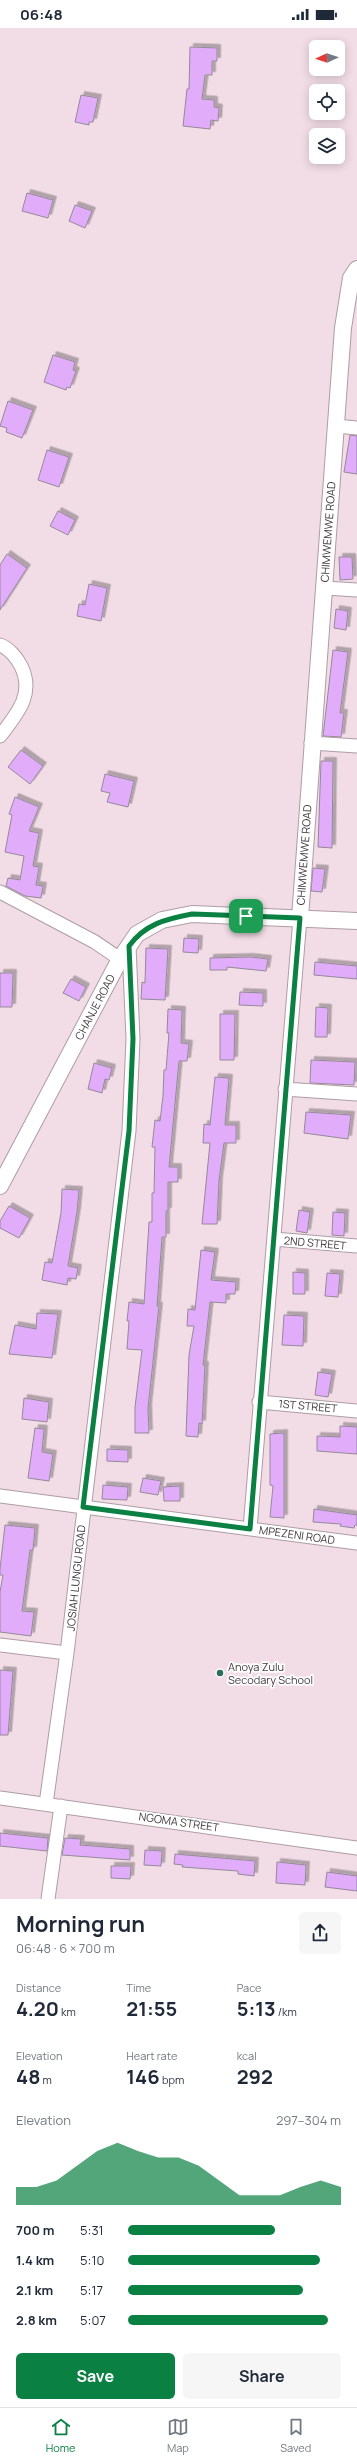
<!DOCTYPE html>
<meta charset="utf-8">
<style>
:root{--surface:#fff;--page:#f6f6f7;--text:#1f2937;--muted:#747a83;--line:#e0e1e3;--accent:#0b8043}
body{margin:0;font-family:Manrope,sans-serif;background:var(--page);color:var(--text);height:100vh;display:flex;flex-direction:column;font-size:15px;white-space:nowrap}
*{box-sizing:border-box;margin:0}
p{font-size:13px;color:var(--muted)}
.icon{flex:none;width:22px;height:22px;fill:none;stroke:currentColor;stroke-width:2;stroke-linecap:round;stroke-linejoin:round}
.map{position:relative;height:1871px;overflow:hidden}
.side{display:flex;flex-direction:column;background:var(--surface);flex:1}
.side>*{flex:none}
.needle{width:26px;rotate:267deg}
.controls{position:absolute;left:309px;top:12px;display:grid;gap:8px}
.controls a{display:grid;place-items:center;width:36px;height:36px;border-radius:6px;background:var(--surface);box-shadow:0 2px 10px #0003;font-size:20px}
.pin{position:absolute;display:grid;place-items:center;width:34px;height:34px;color:#fff;margin:-17px;border-radius:8px;box-shadow:0 2px 6px #0006}
.round{display:grid;place-items:center;flex:none;width:42px;height:42px;border-radius:6px;background:var(--page)}
.summary{display:flex;align-items:center;justify-content:space-between;height:68px;padding:0 16px}
h1{font-size:22px;font-weight:700;line-height:30px}
.metrics{display:grid;grid-template-columns:repeat(3,1fr);gap:6px;height:68px;padding:4px 16px}
.metrics div{display:grid;align-content:center}
.metrics b{font-size:20px;font-weight:700}
.metrics small{font-size:11px;font-weight:400}
.metrics p{font-size:11px}
.chart{height:112px;padding:8px 16px}
.chart p{display:flex;justify-content:space-between}
.chart svg{width:100%;height:72px;margin-top:4px;fill:var(--accent);opacity:.7}
.action{display:flex;gap:8px;margin-top:auto;padding:8px 16px}
.action a{flex:1;height:46px;border-radius:6px;background:var(--accent);color:#fff;font-size:16px;font-weight:700;line-height:46px;text-align:center}
.action a+a{background:var(--page);color:var(--text)}
ul{padding:0 16px;list-style:none;font-size:13px}
li{display:grid;grid-template-columns:64px 48px 1fr;align-items:center;height:30px}
li i{height:10px;border-radius:5px;background:var(--accent)}
.status{display:flex;justify-content:space-between;align-items:center;height:28px;padding:0 20px;background:var(--surface);direction:ltr}
.status svg{height:11px;fill:currentColor}
.tab-bar{display:flex;justify-content:space-around;align-items:center;height:56px;border-top:1px solid var(--line);background:var(--surface);font-size:11px;color:var(--muted)}
.tab-bar a{display:grid;justify-items:center;gap:2px}
.tab-bar .active{color:var(--accent)}
.map>svg:first-child{display:block}
</style>
<div class="status"><b>06:48</b><svg viewBox="0 0 49 12"><path d="M0 12V9h3v3zM5 12V6h3v6zM10 12V3h3v9zM15 12V0h3v12zM26 1h20v11H26zM47 4h2v5h-2z"/></svg></div>
<div class="map">
<svg width="357" height="1871" viewBox="0 0 357 1871">
<defs>
<filter id="shadow"><feDropShadow dx="3.5" dy="-3.5" stdDeviation="0" flood-color="#0004"/></filter>
</defs>
<rect width="100%" height="100%" fill="#f2dde6"/>
<path fill="#e1adfa" stroke="#938998" filter="url(#shadow)" d="M190 19 217 20V33H212V47H205L202 71 214 72V79L219 80 218 93 211 92 210 101 183 98 187 61H189Z
M81 67 98 70 93 94H89V97L75 94Z
M27 165 53 172 48 190 22 183Z
M75 177 92 183 85 200 69 193Z
M53 327 75 334 73 342 76 343 70 360 67 359 66 362 44 354Z
M8 373 33 382 22 410 6 404 7 400 0 398Z
M350 407 357 408V446L344 444Z
M47 422 69 429 59 459 38 452Z
M58 483 75 492 68 507 50 498Z
M7 526 27 540 0 582V537Z
M339 529H352L353 551 340 552Z
M89 556 107 560 101 593 77 588 79 576 85 577Z
M336 581 348 583 346 602 334 600Z
M333 622 348 624 340 685H344L341 709 323 708Z
M21 722 43 738 30 756 8 739Z
M321 733H333L332 820 318 819Z
M105 746 134 753 128 779 107 774 110 765 101 763Z
M15 769 39 779 29 803 39 805 33 838 39 839 36 857 43 858 41 870 25 868 6 858 8 850 20 852 24 828 5 824 12 787 9 786Z
M313 840 325 841 322 864 311 863Z
M184 910 199 911 198 925 183 924Z
M146 920 168 921 165 972 141 971 142 954 145 955Z
M250 929 268 931 266 943 227 939V942H210V930Z
M315 934 357 938V951L314 947Z
M0 945H13L12 979H0Z
M71 951 86 959 79 973 63 965Z
M240 964 263 965V978L239 977Z
M316 979 328 980 327 1009H315Z
M168 981 182 982 181 1015 189 1016 187 1033H179L169 1139H178V1154H168V1183H166V1209H162L157 1278H159L148 1380 149 1405H135V1379L142 1322 127 1321 129 1293H127L129 1274 144 1276 149 1194H152V1165H154L155 1119H152L155 1092 160 1093 163 1068 164 1042H166L169 1005H167Z
M220 986H235L234 1032H220Z
M311 1032 355 1034 354 1057 310 1055Z
M94 1035 112 1040 109 1052 105 1051 102 1065 88 1061Z
M215 1049 229 1050 225 1097H236V1115H224L219 1152 217 1196H202L210 1115H203L204 1096 210 1097Z
M306 1084 351 1087 348 1111 304 1105Z
M62 1161 79 1162 77 1184 68 1238 78 1240 76 1251 68 1250 67 1257 42 1252 45 1234 52 1235 61 1185Z
M9 1178 30 1190 19 1210 0 1200V1193Z
M299 1182 310 1184 307 1205 296 1203Z
M333 1184 345 1185 344 1208 332 1207Z
M201 1222 215 1224 211 1252 236 1254 235 1266H226V1275L210 1274 203 1337H205L202 1396 199 1395 198 1409 186 1408 189 1327 194 1298H187L188 1281 195 1282Z
M293 1244 305 1245V1266H293Z
M327 1245 340 1246 338 1269 325 1268Z
M37 1285 58 1286 52 1330 9 1326 15 1297 36 1301Z
M284 1287 304 1288 303 1318 282 1317Z
M318 1344 332 1346 328 1369 315 1367Z
M24 1370 49 1374 47 1394 22 1391Z
M340 1398 357 1399V1426L317 1423V1408L340 1409Z
M35 1400 44 1401 42 1424 53 1426 49 1453 28 1450Z
M284 1405V1490L270 1489 273 1458 270 1457V1406Z
M107 1421 128 1422V1434L107 1433Z
M143 1450 161 1453 158 1467 140 1464Z
M103 1457 128 1459 127 1472 102 1471Z
M180 1458V1473H164L163 1459Z
M314 1481 357 1487V1497H355L354 1500 340 1498 341 1496 313 1494Z
M5 1497 35 1500 33 1522H30L22 1583 34 1584 31 1608 0 1604V1564L3 1547H0V1541Z
M0 1642 13 1643 8 1707H0Z
M0 1805 48 1810 47 1823 0 1818Z
M65 1810 81 1811 80 1817 130 1821V1832L62 1827Z
M145 1822 162 1823 161 1838 144 1837Z
M175 1826 255 1833 254 1848 238 1846V1843L182 1839 183 1837 174 1836Z
M277 1834 306 1837 305 1857 276 1855Z
M111 1838H131L130 1851 111 1850Z
M327 1844 357 1848V1863L325 1859Z"/>
<g fill="none" stroke-linecap="round" stroke-linejoin="round">
<g stroke="#af9ca5" stroke-width="15">
<path id="minor" d="M336 398 357 400
M325 560 357 562
M0 617C9 620 17 630 21 638 35 666 17 686 0 708
M311 715 357 718
M0 864 95 914 120 931
M285 1061 357 1066
M274 1211 357 1218
M259 1374 357 1383
M0 1468 357 1515
M250 1501 300 890
M0 1617 67 1625
M0 1770 357 1820
M46 1776 67 1625 129 1103 133 1011 129 918
M48 1871 61 1778"/>
</g>
<g stroke="#af9ca5" stroke-width="18">
<path id="tertiary" d="M300 890 343 300 351 250 357 241
M0 1158 120 931 137 906 162 892 192 886 357 893"/>
</g>
<use href="#minor" stroke="#fff" stroke-width="13"/>
<use href="#tertiary" stroke="#fff" stroke-width="16"/>
</g>
<g fill="none" stroke-linecap="round" stroke-linejoin="round">
<g stroke="#fff" stroke-width="8">
<path id="route" d="M192 886 300 890 250 1501 83 1479 129 1103 133 1011 129 918C145 896 166 891 192 886Z"/>
</g>
<use href="#route" stroke="#0b8043" stroke-width="5"/>
</g>
<circle fill="#2a6c5d" stroke="#fff" stroke-width="1.5" cx="220" cy="1645" r="4"/>
<g text-anchor="middle" stroke-width="3.5" stroke-linejoin="round" paint-order="stroke">
<g font-size="11" fill="#423a3d" stroke="#fff">
<text transform="translate(328 504) rotate(-86)" y="4">CHIMWEMWE ROAD</text>
<text transform="translate(304 827) rotate(-86)" y="4">CHIMWEMWE ROAD</text>
<text transform="translate(95 979) rotate(-62)" y="4">CHANJE ROAD</text>
<text transform="translate(315 1215) rotate(5)" y="4">2ND STREET</text>
<text transform="translate(308 1378) rotate(5)" y="4">1ST STREET</text>
<text transform="translate(297 1507) rotate(8)" y="4">MPEZENI ROAD</text>
<text transform="translate(76 1550) rotate(-84)" y="4">JOSIAH LUNGU ROAD</text>
<text transform="translate(179 1794) rotate(8)" y="4">NGOMA STREET</text>
</g>
<g font-size="11" fill="#423a3d" stroke="#fff" text-anchor="start">
<text x="228" y="1643">Anoya Zulu<tspan x="228" dy="13">Secodary School</tspan></text>
</g>
</g>
</svg>
<div class="controls">
<a><svg class="needle" viewBox="-14 -14 28 28"><path d="M0-13l5 13h-10z" fill="#e53935"/><path d="M0 13l5-13h-10z" fill="#747a83"/></svg></a>
<a><svg class="icon" aria-label="locate" viewBox="0 0 24 24"><circle cx="12" cy="12" r="6"/><path d="M12 2v4M12 18v4M2 12h4M18 12h4"/></svg></a>
<a><svg class="icon" aria-label="layers" viewBox="0 0 24 24"><path d="M12 4l9 5-9 5-9-5zM3 14l9 5 9-5"/></svg></a>
</div>
<div class="pin" style="left:246px;top:888px;background:#1e9e55"><svg class="icon" aria-label="arrive" viewBox="0 0 24 24"><path d="M6 21V4h12l-3 4 3 4H6"/></svg></div>
</div>
<section class="side">
<div class="summary"><div><h1>Morning run</h1><p>06:48 · 6 × 700 m</p></div><a class="round"><svg class="icon" aria-label="share" viewBox="0 0 24 24"><path d="M12 15V3M7 8l5-5 5 5M5 13v7h14v-7"/></svg></a></div>
<div class="metrics">
<div><p>Distance</p><b>4.20<small> km</small></b></div>
<div><p>Time</p><b>21:55</b></div>
<div><p>Pace</p><b>5:13<small> /km</small></b></div>
</div>
<div class="metrics">
<div><p>Elevation</p><b>48<small> m</small></b></div>
<div><p>Heart rate</p><b>146<small> bpm</small></b></div>
<div><p>kcal</p><b>292</b></div>
</div>
<div class="chart"><p><span>Elevation</span>297–304 m</p>
<svg viewBox="0 0 160 44" preserveAspectRatio="none"><path d="M0 44V33L10 33L20 29L30 20L40 11L50 6L60 11L70 15L80 15L90 20L100 29L110 38L120 38L130 38L140 33L150 29L160 33V44z"/></svg>
</div>
<ul>
<li><b>700 m</b>5:31<i style="width:69%"></i></li>
<li><b>1.4 km</b>5:10<i style="width:90%"></i></li>
<li><b>2.1 km</b>5:17<i style="width:82%"></i></li>
<li><b>2.8 km</b>5:07<i style="width:94%"></i></li>
</ul>
<div class="action"><a>Save</a><a>Share</a></div>
</section>
<nav class="tab-bar">
<a class="active"><svg class="icon" aria-label="home" viewBox="0 0 24 24"><path d="M3 11l9-7 9 7M6 9v11h12V9"/></svg>Home</a>
<a><svg class="icon" aria-label="map" viewBox="0 0 24 24"><path d="M3 6l6-2 6 2 6-2v14l-6 2-6-2-6 2zM9 4v14M15 6v14"/></svg>Map</a>
<a><svg class="icon" aria-label="saved" viewBox="0 0 24 24"><path d="M7 4h10v16l-5-4-5 4z"/></svg>Saved</a>
</nav>
